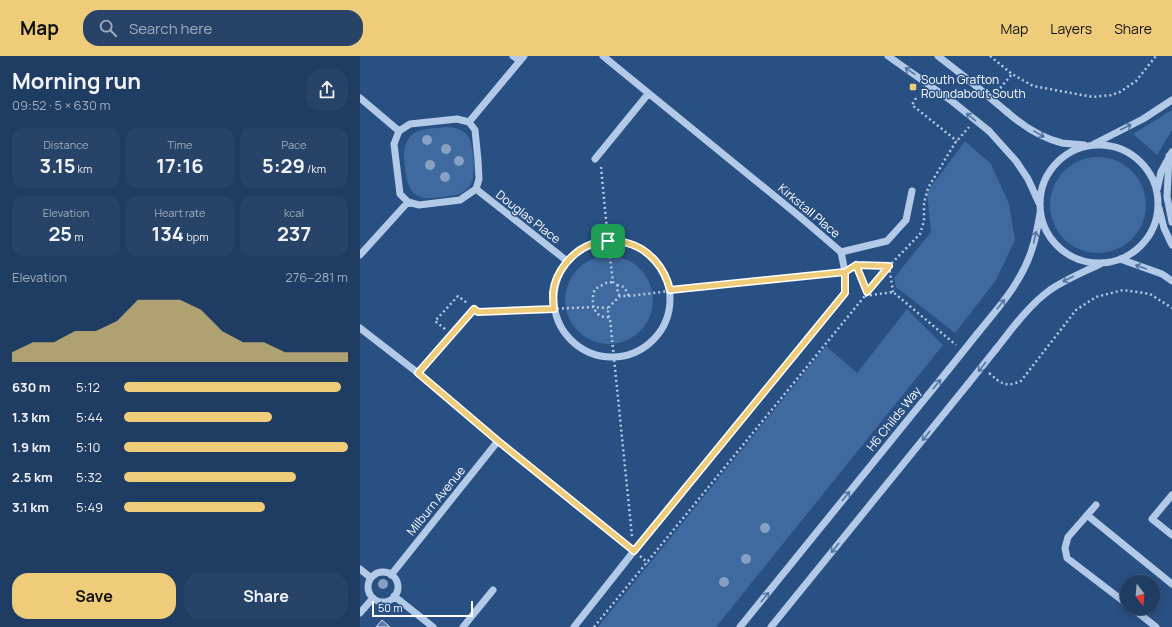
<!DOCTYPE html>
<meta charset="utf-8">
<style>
:root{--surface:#1f3c62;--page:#274368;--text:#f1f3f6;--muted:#a1adbe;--line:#3c5677;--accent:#eecc79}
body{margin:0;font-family:Manrope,sans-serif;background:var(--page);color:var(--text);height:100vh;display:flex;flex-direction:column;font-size:15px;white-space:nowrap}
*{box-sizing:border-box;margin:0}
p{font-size:13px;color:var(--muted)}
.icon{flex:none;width:22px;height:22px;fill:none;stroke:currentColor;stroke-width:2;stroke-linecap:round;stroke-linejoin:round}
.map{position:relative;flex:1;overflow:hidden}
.panel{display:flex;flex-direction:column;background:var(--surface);width:360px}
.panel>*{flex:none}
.needle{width:26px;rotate:164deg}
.buttons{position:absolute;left:760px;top:519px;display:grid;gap:8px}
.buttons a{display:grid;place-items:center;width:40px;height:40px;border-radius:50%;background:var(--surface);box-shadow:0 2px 10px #0003,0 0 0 1px var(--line);font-size:20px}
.scale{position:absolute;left:12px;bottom:10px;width:101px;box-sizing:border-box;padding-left:4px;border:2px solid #fff;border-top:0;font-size:11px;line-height:14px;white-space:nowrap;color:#fff;-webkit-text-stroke:3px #295083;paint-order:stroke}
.pin{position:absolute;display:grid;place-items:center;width:34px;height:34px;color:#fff;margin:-17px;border-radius:8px;box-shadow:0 2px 6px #0006}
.round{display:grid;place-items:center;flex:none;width:42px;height:42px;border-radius:16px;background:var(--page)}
.headline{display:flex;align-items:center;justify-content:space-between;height:68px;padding:0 12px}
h1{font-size:22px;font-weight:700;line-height:30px}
.figures{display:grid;grid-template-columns:repeat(3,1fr);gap:6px;height:68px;padding:4px 12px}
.figures div{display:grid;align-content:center;border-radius:10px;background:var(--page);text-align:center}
.figures b{font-size:20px;font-weight:700}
.figures small{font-size:11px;font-weight:400}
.figures p{font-size:11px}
.chart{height:112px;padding:8px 12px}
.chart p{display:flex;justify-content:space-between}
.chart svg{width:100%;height:72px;margin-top:4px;fill:var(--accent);opacity:.7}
.primary-button{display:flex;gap:8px;margin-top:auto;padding:8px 12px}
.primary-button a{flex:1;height:46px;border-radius:16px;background:var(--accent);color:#111;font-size:16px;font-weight:700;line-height:46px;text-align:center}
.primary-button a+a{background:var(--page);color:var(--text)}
ul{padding:0 12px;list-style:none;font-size:13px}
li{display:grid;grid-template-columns:64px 48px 1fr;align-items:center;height:30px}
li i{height:10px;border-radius:5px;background:var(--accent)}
header{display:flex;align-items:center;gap:24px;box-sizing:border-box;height:56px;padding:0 20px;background:var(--accent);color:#111}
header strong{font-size:19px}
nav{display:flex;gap:22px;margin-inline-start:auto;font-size:14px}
.search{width:280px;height:36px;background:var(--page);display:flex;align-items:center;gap:10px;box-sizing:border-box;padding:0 14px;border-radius:16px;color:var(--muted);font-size:15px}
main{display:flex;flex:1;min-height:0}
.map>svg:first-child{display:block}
</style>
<header>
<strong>Map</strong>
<div class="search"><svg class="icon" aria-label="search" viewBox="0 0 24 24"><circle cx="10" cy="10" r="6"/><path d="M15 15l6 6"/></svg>Search here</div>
<nav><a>Map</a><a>Layers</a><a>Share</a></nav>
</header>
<main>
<section class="panel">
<div class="headline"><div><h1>Morning run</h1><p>09:52 · 5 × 630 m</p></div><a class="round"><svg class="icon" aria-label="share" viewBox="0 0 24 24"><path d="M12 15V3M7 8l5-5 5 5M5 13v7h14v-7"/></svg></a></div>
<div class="figures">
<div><p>Distance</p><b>3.15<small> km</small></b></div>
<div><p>Time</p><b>17:16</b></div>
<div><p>Pace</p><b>5:29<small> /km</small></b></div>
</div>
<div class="figures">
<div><p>Elevation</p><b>25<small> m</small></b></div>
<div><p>Heart rate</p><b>134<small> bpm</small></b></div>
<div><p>kcal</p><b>237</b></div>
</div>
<div class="chart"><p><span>Elevation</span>276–281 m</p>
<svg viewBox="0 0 160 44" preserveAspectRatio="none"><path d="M0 44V38L10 32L20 32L30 25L40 25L50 19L60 6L70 6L80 6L90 12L100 25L110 32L120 32L130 38L140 38L150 38L160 38V44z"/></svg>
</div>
<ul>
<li><b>630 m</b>5:12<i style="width:97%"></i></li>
<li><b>1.3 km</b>5:44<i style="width:66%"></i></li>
<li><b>1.9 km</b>5:10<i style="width:100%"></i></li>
<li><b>2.5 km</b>5:32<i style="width:77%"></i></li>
<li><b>3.1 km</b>5:49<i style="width:63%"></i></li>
</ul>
<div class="primary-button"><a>Save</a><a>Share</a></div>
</section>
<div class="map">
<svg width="812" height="571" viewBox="0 0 812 571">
<rect width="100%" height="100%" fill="#295083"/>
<path fill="#3e6a9f" d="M812 54V74L797 99 773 78Z
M87 71C95 71 104 74 108 80 114 89 116 120 111 128 109 132 104 136 99 138 93 140 73 143 66 142 49 141 46 124 45 110 43 98 43 85 54 77 63 72 77 72 87 71Z
M605 85 631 108 649 148 655 184 636 224 595 277 536 231 534 222 571 176 567 136Z
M690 149a48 48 0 1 1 96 0a48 48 0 1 1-96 0Z
M205 244a44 44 0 1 1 88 0a44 44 0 1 1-88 0Z
M547 253 583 289 356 571H238L466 290 497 317Z"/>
<path fill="#567cad" stroke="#d6e4f5" d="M22 564 30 571H16Z"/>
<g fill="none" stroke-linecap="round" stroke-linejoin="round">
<path stroke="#b2cae7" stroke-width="2.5" stroke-dasharray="2 3" stroke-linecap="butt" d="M630 0 652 18 673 30 733 41 751 39 760 36 776 25 796 0
M637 36 652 18
M556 42 552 49 597 85
M241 111 248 185 253 226 257 229 258 238 260 240
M496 209 507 236
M494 210 496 209 529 210 533 236
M257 229 264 231 269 240
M505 240 533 236 596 289
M122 256 233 251 248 252
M249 261C233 263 230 245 235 233L246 227 253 226
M85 273 75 265 98 240 107 247
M629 317C641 327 645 332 661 325L716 254 736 241 763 234 790 238 812 252
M272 480 250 263 248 259V252L260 240H269L310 235 477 217
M280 500 288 507
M234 571 504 241 529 210 560 178 564 165V147L568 132 595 87 609 71"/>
<path stroke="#b2cae7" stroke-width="7" d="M153 0 160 5
M528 0 593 46
M578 0 610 25
M0 42 39 75
M647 56C663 70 682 82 702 87 709 88 717 88 724 89
M97 63 109 66 115 74 118 104 119 123 116 133 100 144 59 149 48 146 40 138 34 88 39 75 50 68Z
M109 66 164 0
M629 75 656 105 668 123 679 147
M734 88 783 63 812 44
M680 148a59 59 0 1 1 118 0a59 59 0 1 1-118 0Z
M809 100 807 141 812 166
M235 103 288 38
M116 133 207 205
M797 134 801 116 812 96
M799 152 804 172 812 189
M194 243a58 58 0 1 1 116 0a58 58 0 1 1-116 0Z
M481 196 527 185 546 164 552 135
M0 199 48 146
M760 203 802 218 812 225
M0 272 58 317 138 385 274 495
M617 278C638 252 662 226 672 193 676 182 678 169 680 157
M636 293C652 273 668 250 690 234 706 223 724 216 742 207
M58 317 114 253
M812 439 792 463 812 479
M736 449 708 481 705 492 707 502 767 548
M727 459 812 528
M0 513 11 522
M8 531a15 15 0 1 1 30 0a15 15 0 1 1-30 0Z
M31 519 138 385
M34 540 73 571
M772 552 796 571
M0 557 13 542
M103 571 133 534
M214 571 274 495 485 237V216L481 196 439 160 243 0
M380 571 589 313
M411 571 608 328"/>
<path stroke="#b2cae7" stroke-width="7" d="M610 25 647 56
M593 46 629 75
M589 313 617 278
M608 328 636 293"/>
</g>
<g fill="#88a1c2">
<circle cx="67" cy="84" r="5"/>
<circle cx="86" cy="93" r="5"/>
<circle cx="99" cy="105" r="5"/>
<circle cx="70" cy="109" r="5"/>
<circle cx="85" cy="121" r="5"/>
<circle cx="405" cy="472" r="5"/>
<circle cx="386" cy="503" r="5"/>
<circle cx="364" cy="526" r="5"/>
<circle cx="23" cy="528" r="5"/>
</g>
<defs><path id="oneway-shaft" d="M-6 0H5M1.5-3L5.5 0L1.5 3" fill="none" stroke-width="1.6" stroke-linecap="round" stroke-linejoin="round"/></defs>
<g stroke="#5275a1">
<use href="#oneway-shaft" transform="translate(550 15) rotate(-145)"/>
<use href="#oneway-shaft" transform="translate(611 61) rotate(-141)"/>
<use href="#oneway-shaft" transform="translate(766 71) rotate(-27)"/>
<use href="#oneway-shaft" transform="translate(679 78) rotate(31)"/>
<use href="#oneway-shaft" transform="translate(675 181) rotate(-77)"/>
<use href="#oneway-shaft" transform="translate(781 211) rotate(-161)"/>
<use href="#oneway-shaft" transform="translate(708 223) rotate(153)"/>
<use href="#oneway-shaft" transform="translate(641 248) rotate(-51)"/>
<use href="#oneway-shaft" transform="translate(622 311) rotate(128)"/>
<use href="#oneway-shaft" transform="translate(577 328) rotate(-51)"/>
<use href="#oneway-shaft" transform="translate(566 380) rotate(129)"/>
<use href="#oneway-shaft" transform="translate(486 440) rotate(-51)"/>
<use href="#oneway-shaft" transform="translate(475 492) rotate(129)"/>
<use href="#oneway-shaft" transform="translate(405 541) rotate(-51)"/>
</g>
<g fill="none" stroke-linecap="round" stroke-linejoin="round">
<g stroke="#fff" stroke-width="8">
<path id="route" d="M248 185C243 186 237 186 232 188 212 195 195 216 193 237 193 243 193 248 194 253L118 256 114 253 58 317 138 385 274 495 485 237V216L496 209 507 236 529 210 496 209 485 216 310 234C305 213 290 193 267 187 261 185 254 185 248 185"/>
</g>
<use href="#route" stroke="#eecc79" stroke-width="5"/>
</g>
<rect fill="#eecc79" stroke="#295083" stroke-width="1.5" x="549" y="27" width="8" height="8" rx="2"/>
<g text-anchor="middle" stroke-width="3" stroke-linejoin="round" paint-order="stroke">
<g font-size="12" fill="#fff" stroke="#295083" text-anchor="start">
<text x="561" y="28">South Grafton<tspan x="561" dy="14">Roundabout South</tspan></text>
</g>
<g font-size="12" fill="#fff" stroke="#295083">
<text transform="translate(449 155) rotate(40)" y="4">Kirkstall Place</text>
<text transform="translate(168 161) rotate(38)" y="4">Douglas Place</text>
<text transform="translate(534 363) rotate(-51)" y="4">H6 Childs Way</text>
<text transform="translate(76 445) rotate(-51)" y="4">Milburn Avenue</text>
</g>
</g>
</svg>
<div class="buttons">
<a><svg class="needle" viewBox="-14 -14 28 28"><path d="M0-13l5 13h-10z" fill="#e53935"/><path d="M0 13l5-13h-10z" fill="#a1adbe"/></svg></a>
</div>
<div class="scale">50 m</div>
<div class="pin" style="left:248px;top:185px;background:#1e9e55"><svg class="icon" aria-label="arrive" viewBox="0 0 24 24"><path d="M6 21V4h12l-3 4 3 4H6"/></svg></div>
</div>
</main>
